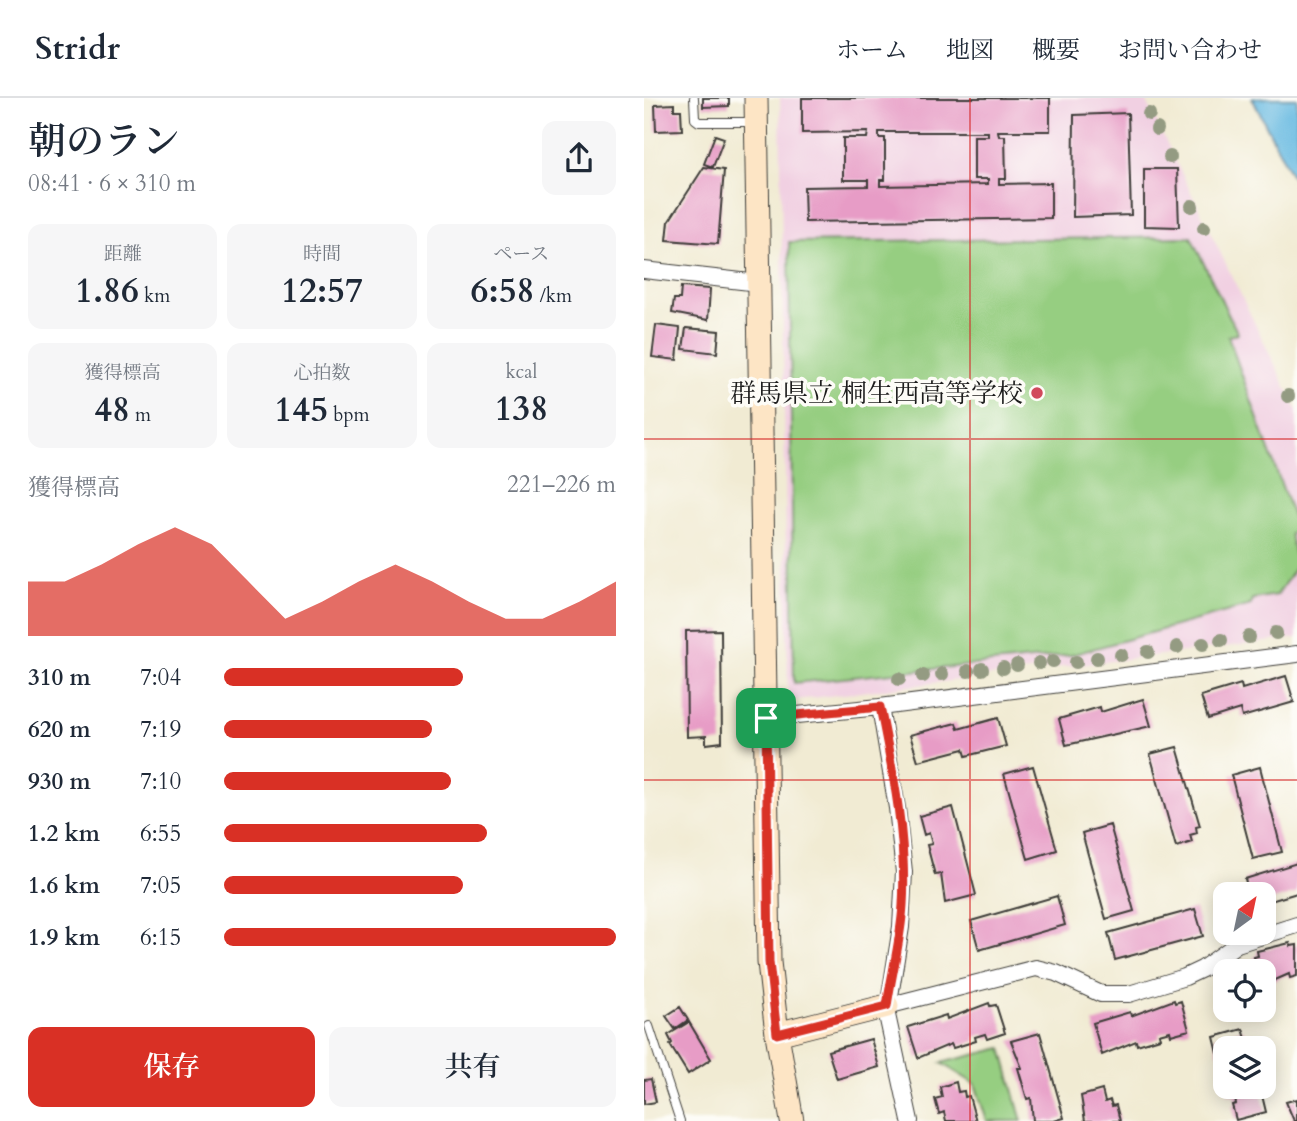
<!DOCTYPE html>
<html lang="ja">
<meta charset="utf-8">
<style>
:root{--surface:#fff;--page:#f6f6f7;--text:#1f2937;--muted:#747a83;--line:#e0e1e3;--accent:#d93025}
body{margin:0;font-family:Cardo,"Noto Serif JP",serif;background:var(--page);color:var(--text);height:100vh;display:flex;flex-direction:column;font-size:26px;white-space:nowrap}
*{box-sizing:border-box;margin:0}
p{font-size:23px;color:var(--muted)}
.icon{flex:none;width:38px;height:38px;fill:none;stroke:currentColor;stroke-width:2;stroke-linecap:round;stroke-linejoin:round}
.map{position:relative;flex:1;overflow:hidden}
.details{display:flex;flex-direction:column;background:var(--surface);width:644px}
.details>*{flex:none}
.needle{width:46px;rotate:33deg}
.controls{position:absolute;left:569px;top:784px;display:grid;gap:14px}
.controls a{display:grid;place-items:center;width:63px;height:63px;border-radius:14px;background:var(--surface);box-shadow:0 4px 18px #0003;font-size:35px}
.pin{position:absolute;display:grid;place-items:center;width:60px;height:60px;color:#fff;margin:-30px;border-radius:14px;box-shadow:0 4px 10px #0006}
.round{display:grid;place-items:center;flex:none;width:74px;height:74px;border-radius:14px;background:var(--page)}
.overview{display:flex;align-items:center;justify-content:space-between;height:119px;padding:0 28px}
h1{font-size:38px;font-weight:600;line-height:52px}
.figures{display:grid;grid-template-columns:repeat(3,1fr);gap:10px;height:119px;padding:7px 28px}
.figures div{display:grid;align-content:center;border-radius:14px;background:var(--page);text-align:center}
.figures b{font-size:35px;font-weight:600}
.figures small{font-size:19px;font-weight:400}
.figures p{font-size:19px}
.chart{height:196px;padding:14px 28px}
.chart p{display:flex;justify-content:space-between}
.chart svg{width:100%;height:126px;margin-top:7px;fill:var(--accent);opacity:.7}
.button{display:flex;gap:14px;margin-top:auto;padding:14px 28px}
.button a{flex:1;height:80px;border-radius:14px;background:var(--accent);color:#fff;font-size:28px;font-weight:600;line-height:80px;text-align:center}
.button a+a{background:var(--page);color:var(--text)}
ul{padding:0 28px;list-style:none;font-size:23px}
li{display:grid;grid-template-columns:112px 84px 1fr;align-items:center;height:52px}
li i{height:18px;border-radius:9px;background:var(--accent)}
header{display:flex;align-items:center;gap:42px;box-sizing:border-box;height:98px;padding:0 35px;background:var(--surface);border-bottom:2px solid var(--line)}
header strong{font-size:33px}
nav{display:flex;gap:38px;margin-inline-start:auto;font-size:24px}
main{display:flex;flex:1;min-height:0}
.map>svg:first-child{display:block}
</style>
<header>
<strong>Stridr</strong>
<nav><a>ホーム</a><a>地図</a><a>概要</a><a>お問い合わせ</a></nav>
</header>
<main>
<section class="details">
<div class="overview"><div><h1>朝のラン</h1><p>08:41 · 6 × 310 m</p></div><a class="round"><svg class="icon" aria-label="share" viewBox="0 0 24 24"><path d="M12 15V3M7 8l5-5 5 5M5 13v7h14v-7"/></svg></a></div>
<div class="figures">
<div><p>距離</p><b>1.86<small> km</small></b></div>
<div><p>時間</p><b>12:57</b></div>
<div><p>ペース</p><b>6:58<small> /km</small></b></div>
</div>
<div class="figures">
<div><p>獲得標高</p><b>48<small> m</small></b></div>
<div><p>心拍数</p><b>145<small> bpm</small></b></div>
<div><p>kcal</p><b>138</b></div>
</div>
<div class="chart"><p><span>獲得標高</span>221–226 m</p>
<svg viewBox="0 0 160 44" preserveAspectRatio="none"><path d="M0 44V25L10 25L20 19L30 12L40 6L50 12L60 25L70 38L80 32L90 25L100 19L110 25L120 32L130 38L140 38L150 32L160 25V44z"/></svg>
</div>
<ul>
<li><b>310 m</b>7:04<i style="width:61%"></i></li>
<li><b>620 m</b>7:19<i style="width:53%"></i></li>
<li><b>930 m</b>7:10<i style="width:58%"></i></li>
<li><b>1.2 km</b>6:55<i style="width:67%"></i></li>
<li><b>1.6 km</b>7:05<i style="width:61%"></i></li>
<li><b>1.9 km</b>6:15<i style="width:100%"></i></li>
</ul>
<div class="button"><a>保存</a><a>共有</a></div>
</section>
<div class="map">
<svg width="653" height="1023" viewBox="0 0 653 1023">
<rect width="100%" height="100%" fill="#fdfcf7"/>
<filter id="ink" filterUnits="userSpaceOnUse"><feTurbulence type="fractalNoise" baseFrequency=".0143" numOctaves="2"/><feDisplacementMap in="SourceGraphic" scale="14" xChannelSelector="R" yChannelSelector="G"/><feConvolveMatrix kernelMatrix="1 2 1 2 8 2 1 2 1" color-interpolation-filters="sRGB"/></filter>
<filter id="wash" filterUnits="userSpaceOnUse"><feTurbulence type="fractalNoise" baseFrequency=".00686" numOctaves="4" result="noise"/><feDisplacementMap in="SourceGraphic" scale="28" xChannelSelector="R" yChannelSelector="G"/><feGaussianBlur stdDeviation="1.57" result="paint"/><feColorMatrix in="noise" values="0 0 0 0 0 0 0 0 0 0 0 0 0 0 0 0 0 1.4 0 .05"/><feComposite in="paint" operator="in"/></filter>
<g filter="url(#wash)">
<rect width="100%" height="100%" fill="#f1ebd3"/>
<path fill="#f1d0e2" d="M136 0H501L653 312V540L144 603Z"/>
<path fill="#96ce81" stroke="#59754e" stroke-width="2" d="M547 139 594 236 584 238 653 430 646 436 653 467 633 497 608 501 607 507 427 557 150 585 145 144Z
M358 950 375 1013 378 1023H343L331 986 297 965Z"/>
<path fill="#66b9e1" stroke="#416a7e" stroke-width="2" d="M608 0H653V88Z"/>
<g id="blocks">
<path fill="#e79cc6" fill-rule="evenodd" d="M59 0H85V8L59 9Z
M158 0H406V33H354L355 38H361L362 81H355V86L407 85V120L161 124 160 89 224 88V82H199V40H223L224 34 158 35ZM235 34H344V38H330V81H344V86L236 88V82H241V40H235Z
M30 6V12H37L38 32 12 33 11 7Z
M484 15 487 117 429 119 430 17Z
M71 37 80 40 69 69 60 66Z
M60 69 80 72 74 146 23 142 25 123Z
M500 71H533L535 129 500 128Z
M37 189 66 191 64 222 28 215 30 201H36Z
M12 227 36 230 33 262 8 259Z
M42 230 75 233 73 255 39 251Z
M77 532 78 644 62 646V638L43 639 42 533Z
M642 578 650 604 598 619 596 611 564 621 557 598 597 586 598 591Z
M499 601 507 628 422 647 415 621 456 609 457 614Z
M354 620 362 648 322 658 320 651 274 663 266 637 312 625 314 631Z
M533 649 556 728 552 729 553 735 546 737 548 744 532 749 506 656Z
M389 668 413 752 384 761 360 676Z
M616 669 638 754 609 761 587 677Z
M309 709 332 797 301 805 297 776 291 777 283 747 288 746 285 735 280 737 275 718Z
M466 727 490 813 462 821 438 735Z
M653 765V795L620 805V796H605L601 781Z
M413 798 421 827 335 852 327 823Z
M551 811 559 838 471 862 464 835Z
M646 845 647 848 653 847V878L646 880 645 876 620 887V873H613L610 859 614 858 613 853Z
M530 902 531 905 537 903 545 932 527 937 526 933 515 936 516 940 493 947 492 943 458 957 449 925 486 914 487 918Z
M345 905 346 908 352 907 361 935 343 941 341 936 331 939 332 943 309 950 307 946 274 960 264 929 302 917 303 921Z
M36 909 44 922 31 931 22 918Z
M45 924 67 961 44 976 26 947 28 945 24 937Z
M599 931 605 950H581L580 962 578 954 574 955 570 939Z
M396 935 420 1020 410 1023H389L387 1000 383 1001 374 970H378L367 943Z
M227 941 235 969 193 981 184 953Z
M7 981 12 1004 0 1006V982Z
M312 984 314 994 320 993 321 999 325 998 332 1023H302L300 1014 295 1016 291 1001 298 999 296 989Z
M583 989H616L622 1014 592 1022 588 1007 592 1006 591 1000 589 996 585 997Z
M458 992 461 1004 466 1002 468 1008 472 1007 476 1023H441L437 998Z
M653 1001V1023H650L642 1004Z"/>
</g>
</g>
<g filter="url(#ink)">
<use href="#blocks" fill-opacity="0" stroke="#3c3b37" stroke-width="2"/>
<g fill="none" stroke-linecap="round" stroke-linejoin="round">
<g stroke="#3c3b37" stroke-width="10">
<path id="lane" d="M50 0 51 21 55 24H109
M5 928 36 1023"/>
</g>
<g stroke="#3c3b37" stroke-width="18">
<path id="street" d="M0 172 115 185
M236 609 253 710 260 774 257 829 243 917 266 1023
M122 620 236 609 653 556
M243 908 392 870 412 875 457 896H485L541 879 558 871 593 846 653 827"/>
</g>
<g stroke="#3c3b37" stroke-width="25">
<path id="secondary" d="M112 0 125 864 133 936 148 1023
M133 936 243 908"/>
</g>
<use href="#lane" stroke="#fff" stroke-width="8"/>
<use href="#street" stroke="#fff" stroke-width="16"/>
<use href="#secondary" stroke="#fde5c5" stroke-width="23"/>
</g>
<g fill="#949b82">
<circle cx="505" cy="16" r="7"/>
<circle cx="513" cy="31" r="7"/>
<circle cx="526" cy="59" r="7"/>
<circle cx="548" cy="108" r="7"/>
<circle cx="560" cy="130" r="7"/>
<circle cx="644" cy="298" r="7"/>
<circle cx="632" cy="535" r="7"/>
<circle cx="605" cy="539" r="7"/>
<circle cx="577" cy="542" r="7"/>
<circle cx="559" cy="546" r="7"/>
<circle cx="533" cy="549" r="7"/>
<circle cx="504" cy="554" r="7"/>
<circle cx="477" cy="557" r="7"/>
<circle cx="453" cy="560" r="7"/>
<circle cx="409" cy="563" r="7"/>
<circle cx="432" cy="564" r="7"/>
<circle cx="395" cy="565" r="7"/>
<circle cx="373" cy="567" r="7"/>
<circle cx="359" cy="570" r="7"/>
<circle cx="338" cy="571" r="7"/>
<circle cx="324" cy="573" r="7"/>
<circle cx="298" cy="576" r="7"/>
<circle cx="279" cy="578" r="7"/>
<circle cx="255" cy="581" r="7"/>
</g>
</g>
<g fill="none" stroke-linecap="round" stroke-linejoin="round" filter="url(#ink)">
<g stroke="#fff" stroke-width="14">
<path id="route" d="M236 609C249 673 263 741 259 807 257 841 248 874 243 908L133 936 125 864 122 620Z"/>
</g>
<use href="#route" stroke="#d93025" stroke-width="9"/>
</g>
<path fill="none" stroke="#d62828" stroke-width="2" stroke-opacity="0.55" d="M326 0V1023M0 341H653M0 682H653"/>
<circle fill="#d1495b" stroke="#fdfcf7" stroke-width="2.5" cx="393" cy="295" r="7"/>
<g text-anchor="middle" stroke-width="7" stroke-linejoin="round" paint-order="stroke">
<g font-size="26" fill="#1c1c1c" stroke="#fdfcf7" text-anchor="end">
<text x="379" y="304">群馬県立 桐生西高等学校</text>
</g>
</g>
</svg>
<div class="controls">
<a><svg class="needle" viewBox="-14 -14 28 28"><path d="M0-13l5 13h-10z" fill="#e53935"/><path d="M0 13l5-13h-10z" fill="#747a83"/></svg></a>
<a><svg class="icon" aria-label="locate" viewBox="0 0 24 24"><circle cx="12" cy="12" r="6"/><path d="M12 2v4M12 18v4M2 12h4M18 12h4"/></svg></a>
<a><svg class="icon" aria-label="layers" viewBox="0 0 24 24"><path d="M12 4l9 5-9 5-9-5zM3 14l9 5 9-5"/></svg></a>
</div>
<div class="pin" style="left:122px;top:620px;background:#1e9e55"><svg class="icon" aria-label="arrive" viewBox="0 0 24 24"><path d="M6 21V4h12l-3 4 3 4H6"/></svg></div>
</div>
</main>
